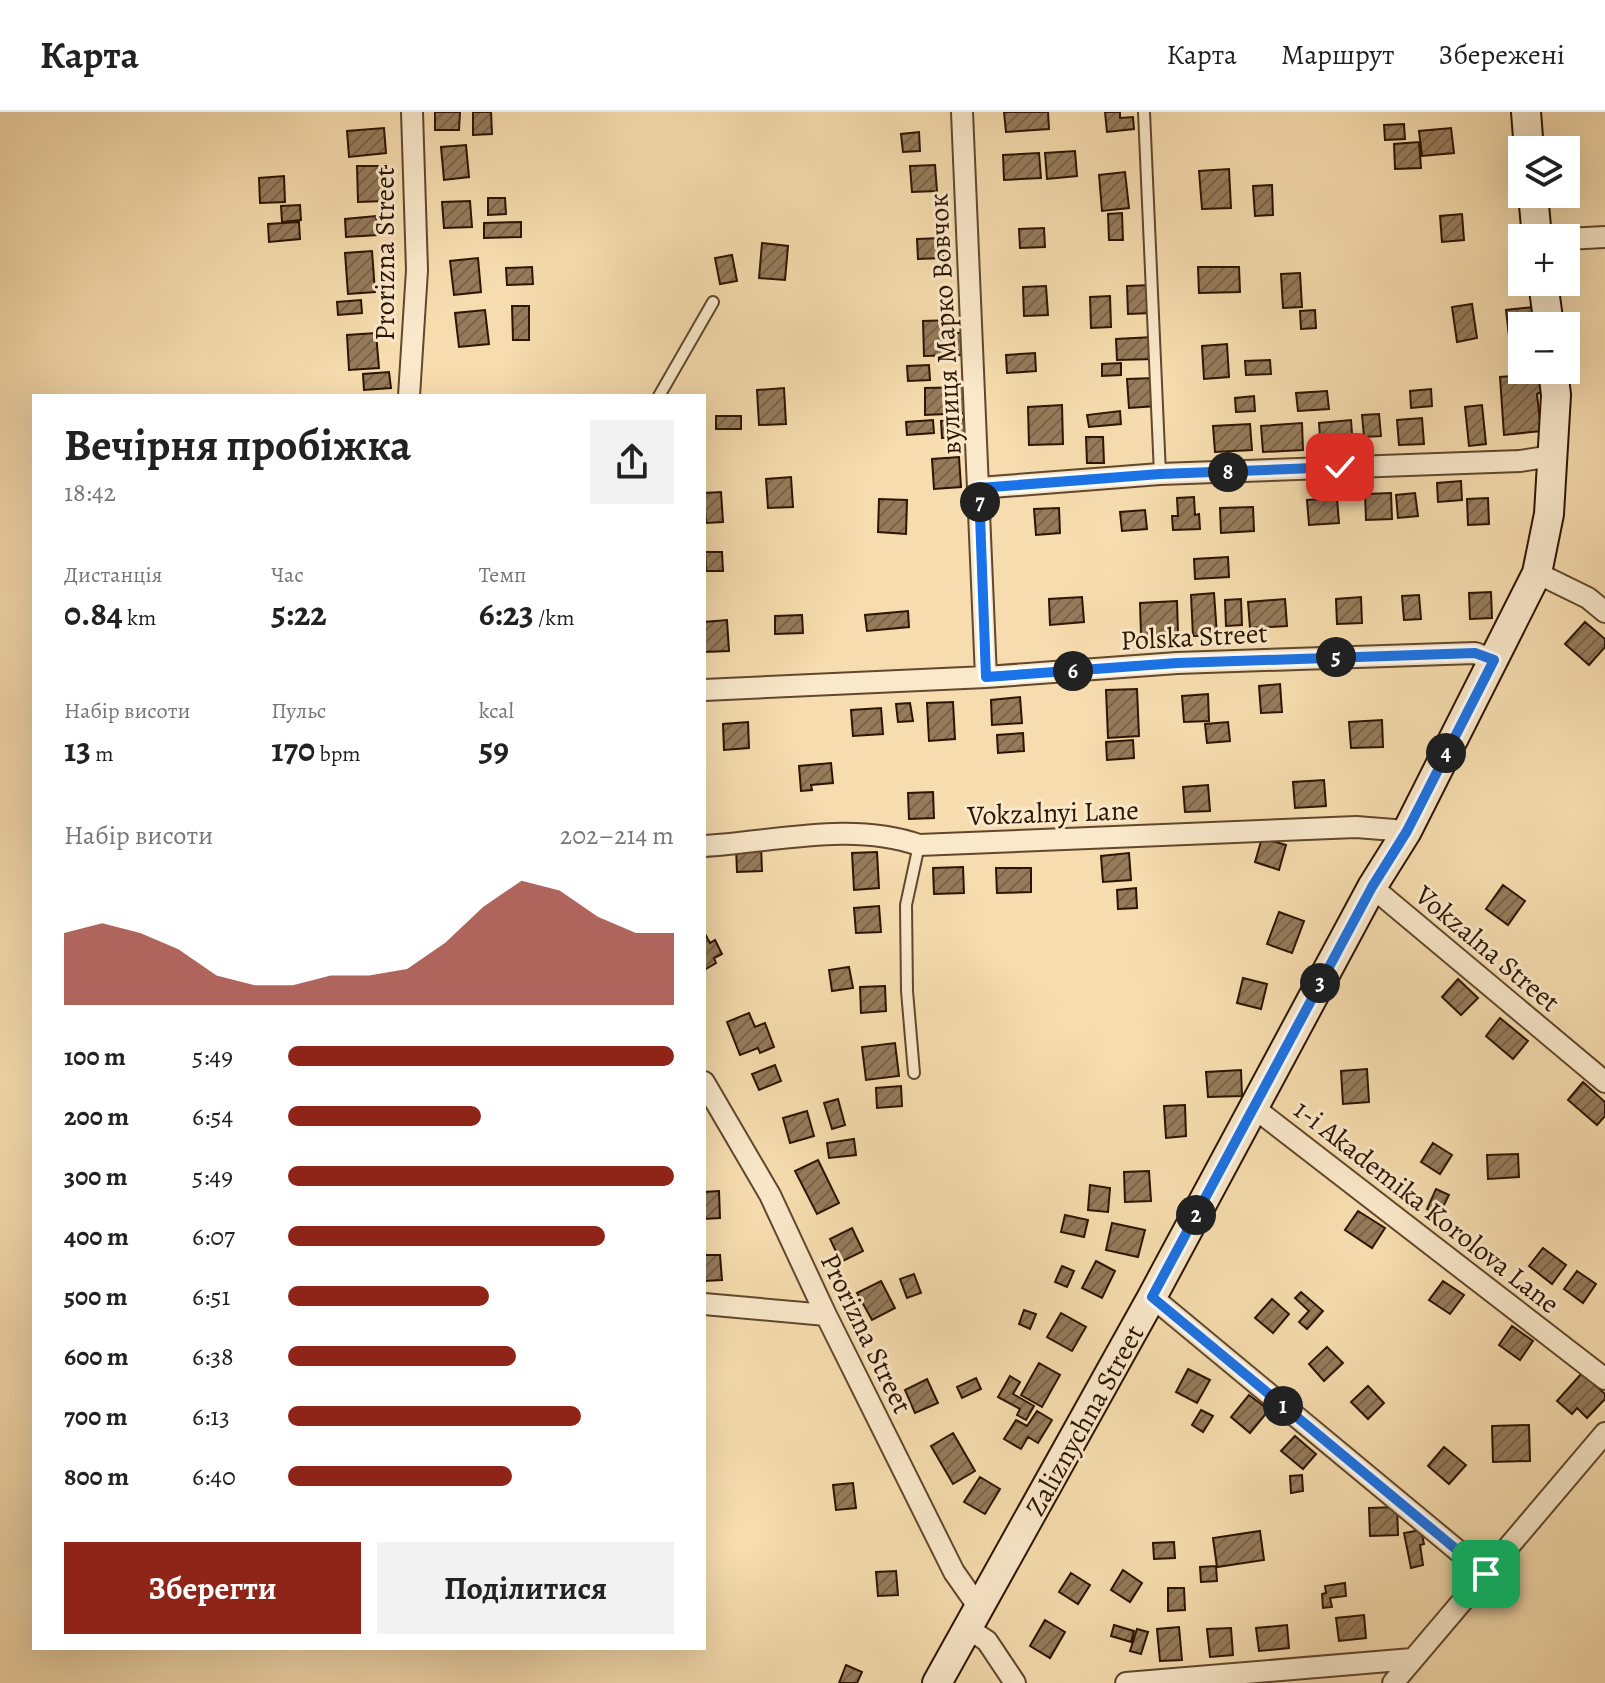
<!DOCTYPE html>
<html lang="uk">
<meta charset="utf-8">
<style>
:root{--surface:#fff;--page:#f2f2f2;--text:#222;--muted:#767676;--line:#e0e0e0;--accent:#8f2418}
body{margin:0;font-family:Alegreya,serif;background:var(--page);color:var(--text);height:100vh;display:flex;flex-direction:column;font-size:30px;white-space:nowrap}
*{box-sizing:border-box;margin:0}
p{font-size:26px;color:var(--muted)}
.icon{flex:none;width:44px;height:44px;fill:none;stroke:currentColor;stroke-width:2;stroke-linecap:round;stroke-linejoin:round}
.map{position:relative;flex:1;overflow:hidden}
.sheet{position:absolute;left:32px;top:282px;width:674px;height:1256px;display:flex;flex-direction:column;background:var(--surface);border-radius:0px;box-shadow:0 8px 32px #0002}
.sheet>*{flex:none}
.tools{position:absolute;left:1508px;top:24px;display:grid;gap:16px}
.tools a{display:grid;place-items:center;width:72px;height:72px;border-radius:0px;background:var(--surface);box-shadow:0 8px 32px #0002;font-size:40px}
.pin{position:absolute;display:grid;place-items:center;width:68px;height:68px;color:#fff;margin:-34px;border-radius:16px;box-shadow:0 4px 12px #0006}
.km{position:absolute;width:40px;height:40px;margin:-20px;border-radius:50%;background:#222;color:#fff;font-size:22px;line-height:40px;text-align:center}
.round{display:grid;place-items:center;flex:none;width:84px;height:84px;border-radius:0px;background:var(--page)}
.head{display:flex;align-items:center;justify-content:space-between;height:136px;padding:0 32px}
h1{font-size:44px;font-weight:700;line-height:60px}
.stats{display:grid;grid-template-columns:repeat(3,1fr);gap:12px;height:136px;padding:8px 32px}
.stats div{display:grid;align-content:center}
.stats b{font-size:34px;font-weight:700}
.stats small{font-size:22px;font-weight:400}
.stats p{font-size:22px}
.chart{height:224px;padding:16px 32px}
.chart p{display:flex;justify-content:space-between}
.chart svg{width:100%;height:144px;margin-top:8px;fill:var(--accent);opacity:.7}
.button{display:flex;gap:16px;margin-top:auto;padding:16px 32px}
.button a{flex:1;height:92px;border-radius:0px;background:var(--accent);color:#fff;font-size:32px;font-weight:700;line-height:92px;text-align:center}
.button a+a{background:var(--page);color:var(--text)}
ul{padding:0 32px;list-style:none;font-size:26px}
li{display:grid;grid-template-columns:128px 96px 1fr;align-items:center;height:60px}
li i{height:20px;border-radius:10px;background:var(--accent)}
header{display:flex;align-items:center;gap:48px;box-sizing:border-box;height:112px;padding:0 40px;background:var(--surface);border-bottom:2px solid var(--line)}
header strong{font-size:38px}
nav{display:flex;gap:44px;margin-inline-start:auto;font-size:28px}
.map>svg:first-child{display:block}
</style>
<header>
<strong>Карта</strong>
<nav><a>Карта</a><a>Маршрут</a><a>Збережені</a></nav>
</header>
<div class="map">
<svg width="1605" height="1571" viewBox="0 0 1605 1571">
<defs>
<pattern id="building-hatch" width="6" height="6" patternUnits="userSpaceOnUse" patternTransform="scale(2)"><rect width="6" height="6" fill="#967c5b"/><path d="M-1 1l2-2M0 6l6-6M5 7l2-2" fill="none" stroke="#7b6449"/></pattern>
</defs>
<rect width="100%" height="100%" fill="#f6dcae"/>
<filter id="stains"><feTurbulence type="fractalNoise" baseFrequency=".0025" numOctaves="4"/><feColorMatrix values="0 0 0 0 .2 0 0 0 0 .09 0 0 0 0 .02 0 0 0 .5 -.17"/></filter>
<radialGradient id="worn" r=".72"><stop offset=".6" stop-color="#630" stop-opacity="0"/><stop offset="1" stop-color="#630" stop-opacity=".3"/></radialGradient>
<path fill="url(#building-hatch)" stroke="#2e1502" stroke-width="2" d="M435 0H460L459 18H435Z
M473 0H491L492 22 473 23Z
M1004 0H1048L1049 17 1006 20Z
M1105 0H1120V6L1133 5 1134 17 1107 20Z
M1404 12 1405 27 1385 28 1384 13Z
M384 16 386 41 349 45 347 19Z
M1451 16 1454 41 1422 44 1419 19Z
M919 20 920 39 903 40 901 22Z
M1419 30 1421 56 1395 57 1394 32Z
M466 33 469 65 444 68 441 35Z
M1075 39 1077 64 1047 67 1045 41Z
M1039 41 1041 66 1004 68 1003 43Z
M935 53 937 79 912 80 910 54Z
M357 54H386V89L358 90Z
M1229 57 1231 96 1202 97 1199 59Z
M1125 60 1129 96 1102 99 1099 63Z
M284 64 285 90 260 91 259 66Z
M1272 73 1273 103 1255 104 1253 74Z
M488 86H505L506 102 488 103Z
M470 89 472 115 444 116 442 90Z
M300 93 301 108 282 110 281 94Z
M1122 101 1123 128H1109L1108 102Z
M1462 102 1464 128 1442 130 1440 104Z
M376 104 378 123 346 125 345 107Z
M299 110 300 127 269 130 268 112Z
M521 110V125L484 126V111Z
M1044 116 1045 135 1020 136 1019 117Z
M942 126 943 146 918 147 917 127Z
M762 131 788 134 785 168 759 166Z
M372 139 375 180 348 182 345 141Z
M732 143 737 169 720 172 715 146Z
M478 146 481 180 454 183 450 149Z
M532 155 533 172 507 173 506 156Z
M1198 155H1239L1240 180 1199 181Z
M1300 161 1302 195 1283 196 1281 162Z
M1152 173V201L1128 202 1127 174Z
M1046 174 1048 203 1024 204 1023 175Z
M1110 184 1111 215 1091 216 1090 185Z
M361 188 362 201 338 203 337 190Z
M1472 192 1477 226 1457 230 1452 195Z
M512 194H529V228H513Z
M1534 195 1536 214H1522V232L1510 233 1506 198Z
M485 198 489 232 459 235 455 201Z
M1315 198 1316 216 1301 217 1300 199Z
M953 208V221H966L967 243 924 244 923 209Z
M376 221 379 256 349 258 347 223Z
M1153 225 1154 247 1117 248 1116 227Z
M1227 232 1229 265 1204 267 1202 234Z
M1035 241 1036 259 1007 261 1006 243Z
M1270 248 1271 262 1246 263 1245 249Z
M1121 251V263L1102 264V252Z
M929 253 930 268 908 269 907 254Z
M389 260 391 276 364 278 363 262Z
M1537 262 1544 279 1537 282 1541 319 1504 323 1500 265Z
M1155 266 1157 294 1129 296 1127 267Z
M969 275V301L925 303V276Z
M784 276 786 312 759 313 757 278Z
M1431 277 1432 294 1411 296 1410 279Z
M1327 279 1329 297 1298 299 1296 281Z
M1254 284 1255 299 1236 300 1235 286Z
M1062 293 1063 332 1029 333 1028 295Z
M1482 293 1486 332 1469 334 1465 295Z
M1120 299 1121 312 1089 315 1087 303Z
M1379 302 1381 324 1364 325 1362 303Z
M716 304H741V317H716Z
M1422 306 1424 332 1399 333 1397 308Z
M972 307 973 324 942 326 941 309Z
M933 308 934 321 907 323 906 310Z
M1351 308 1353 335 1321 337 1319 311Z
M1302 311 1303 338 1263 340 1261 314Z
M1250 312 1252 338 1215 340 1213 314Z
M1086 325H1103L1104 351H1087Z
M959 345 961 375 934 377 932 347Z
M791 365 793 395 768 396 766 367Z
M1461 369 1462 388 1438 390 1437 371Z
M721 380 723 410 706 411 704 381Z
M1391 381 1392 407 1366 408 1365 382Z
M1415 381 1418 404 1398 406 1396 383Z
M1194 385 1195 403 1199 402 1200 417 1173 418 1172 404H1178L1177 386Z
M1337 386 1339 411 1309 413 1307 388Z
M1488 386 1489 412 1468 413 1467 387Z
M879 387 907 388 906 422 878 420Z
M1253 395 1254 419 1221 421 1220 396Z
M1059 396 1060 421 1036 423 1034 397Z
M1145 398 1147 417 1122 419 1120 400Z
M705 440H722L723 459H706Z
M1228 445 1229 465 1195 467 1194 447Z
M1491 480 1492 506 1470 507 1469 481Z
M1214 481 1217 523 1193 524 1191 483Z
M1419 483 1421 507 1404 508 1402 484Z
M1082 485 1084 510 1050 513 1049 487Z
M1361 485 1362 511 1337 512 1336 487Z
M1241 487 1242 513 1226 514 1225 488Z
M1285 487 1287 514 1250 516 1248 490Z
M1177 489 1178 521 1141 523 1140 491Z
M908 499 909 515 867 519 865 503Z
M802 503 803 521 775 522V504Z
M727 508 729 539 704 540V510Z
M1585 510 1605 527V535L1589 553 1565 532Z
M1280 572 1282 600 1261 601 1259 574Z
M1137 577 1139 624 1108 626 1106 578Z
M1208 582 1209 609 1184 610 1182 584Z
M1020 585 1022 611 992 613 991 588Z
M953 590 955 627 929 629 927 591Z
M910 591 913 609 898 610 896 592Z
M881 596 883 622 853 624 851 598Z
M1382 608 1383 635 1351 636 1349 610Z
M748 610 749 636 724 638 723 612Z
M1228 610 1230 629 1207 631 1205 612Z
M1023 621 1024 639 998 641 997 623Z
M1133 628 1134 646 1107 648 1106 630Z
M831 651 833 671 811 673 812 678 801 679 799 654Z
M1324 668 1326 694 1295 696 1293 670Z
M1208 673 1210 699 1185 700 1183 675Z
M933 680 934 706 909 707 908 681Z
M1262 726 1286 733 1279 758 1255 750Z
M761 733 762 759 737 760 736 735Z
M877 740 879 776 854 778 852 741Z
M1129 741 1131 768 1103 770 1101 744Z
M963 755 964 781 934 782 933 756Z
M996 756H1031V780L997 781Z
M1503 773 1525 789 1508 813 1486 797Z
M1136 776 1137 796 1118 797 1117 778Z
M879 794 881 820 856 821 854 796Z
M1279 800 1304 809 1292 841 1267 832Z
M704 820 710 831 715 828 722 842 714 846 716 851 704 858Z
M849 855 853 876 832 879 829 858Z
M1243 866 1267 872 1261 897 1237 891Z
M1458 867 1478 886 1461 903 1442 885Z
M885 874 886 899 861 901 860 875Z
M749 901 755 915 765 911 774 935 760 941 758 936 740 943 727 910Z
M1500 906 1528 929 1513 947 1486 924Z
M895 931 899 964 866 968 862 935Z
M775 953 781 969 759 978 752 962Z
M1367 957 1369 990 1343 992 1341 959Z
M1241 958 1242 984 1208 985 1206 960Z
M1583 970 1605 990V1004L1597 1013 1568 988Z
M901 974 902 994 877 996 876 976Z
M838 987 845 1013 832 1017 824 991Z
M1185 993 1186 1024 1166 1026 1164 994Z
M807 999 814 1024 790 1031 783 1006Z
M854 1027 856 1043 829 1046 827 1031Z
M1433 1031 1452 1043 1440 1062 1421 1050Z
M1518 1042 1519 1065 1488 1067 1487 1043Z
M818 1048 839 1091 817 1102 795 1059Z
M1149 1059 1151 1089 1125 1090 1124 1060Z
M1090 1073 1110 1076 1108 1100 1088 1098Z
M1436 1077 1449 1083 1439 1103 1427 1097Z
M719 1079 720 1106 704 1107V1080Z
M1358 1099 1385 1116 1372 1136 1345 1118Z
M1065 1103 1088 1108 1084 1125 1061 1120Z
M1112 1111 1145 1118 1138 1145 1106 1138Z
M852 1116 863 1139 841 1150 830 1127Z
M1543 1136 1566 1153 1552 1172 1529 1154Z
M704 1143H720L722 1168 704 1169Z
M1096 1149 1115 1159 1102 1186 1082 1176Z
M1062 1154 1074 1159 1067 1175 1055 1170Z
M1577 1159 1596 1172 1583 1191 1564 1177Z
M914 1162 921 1181 907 1186 900 1167Z
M881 1169 895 1196 872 1208 857 1181Z
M1443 1169 1464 1183 1450 1202 1429 1188Z
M1301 1180 1323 1199 1307 1217 1299 1210 1309 1199 1295 1186Z
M1272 1187 1289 1202 1273 1221 1255 1206Z
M1024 1198 1036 1202 1030 1217 1019 1212Z
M1061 1201 1086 1215 1072 1239 1047 1225Z
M1512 1214 1533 1229 1520 1248 1499 1233Z
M1327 1235 1343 1251 1324 1269 1309 1252Z
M1039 1251 1060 1263 1042 1295 1021 1283Z
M1188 1257 1210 1268 1197 1291 1176 1280Z
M1582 1261 1605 1282V1287L1587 1306 1577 1296 1572 1302 1557 1289Z
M1010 1264 1020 1270 1013 1282 1034 1294 1026 1308 1017 1303 1020 1297 998 1285Z
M976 1266 981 1277 962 1286 957 1275Z
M927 1267 938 1291 915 1301 905 1278Z
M1368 1274 1384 1291 1368 1307 1351 1290Z
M1249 1283 1269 1298 1250 1321 1231 1305Z
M1201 1298 1213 1304 1203 1320 1192 1313Z
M1037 1299 1052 1308 1038 1331 1028 1325 1021 1337 1004 1327 1016 1308 1027 1314Z
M1529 1313 1530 1349 1493 1350 1492 1314Z
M953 1321 975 1359 953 1372 931 1334Z
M1295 1324 1316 1342 1303 1357 1281 1339Z
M1444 1335 1466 1353 1449 1372 1428 1354Z
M1302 1363 1303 1379 1291 1381 1290 1364Z
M980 1365 1000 1377 985 1402 964 1390Z
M853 1371 856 1396 836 1398 833 1373Z
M1397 1395 1398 1423 1370 1424 1369 1396Z
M1421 1418 1424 1432 1420 1433 1423 1453 1411 1456 1404 1421Z
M1260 1419 1264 1448 1217 1455 1213 1426Z
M1174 1430 1175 1446 1154 1447 1153 1431Z
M1216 1454 1217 1469 1201 1470 1200 1455Z
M1123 1458 1142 1471 1130 1490 1111 1478Z
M896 1459 898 1483 878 1484 876 1460Z
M1071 1461 1090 1473 1078 1492 1059 1480Z
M1345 1471 1346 1484 1330 1486 1332 1495 1323 1496 1322 1482 1326 1481 1325 1474Z
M1168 1476H1184L1185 1498 1168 1499Z
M1364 1503 1366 1526 1339 1529 1336 1506Z
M1045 1508 1065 1520 1050 1546 1030 1534Z
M1114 1513 1134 1519 1131 1530 1111 1524Z
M1287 1513 1289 1536 1259 1539 1256 1516Z
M1179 1515 1182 1548 1160 1549 1157 1517Z
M1231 1516 1233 1543 1210 1545 1207 1517Z
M1137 1517 1148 1520 1141 1542 1130 1539Z
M846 1553 862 1560 857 1571H839Z"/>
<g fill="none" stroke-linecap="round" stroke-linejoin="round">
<g stroke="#60472d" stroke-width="14">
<path id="lane" d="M1144 0 1160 362
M659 284 713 190
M914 961 907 879 906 793 919 733"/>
</g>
<g stroke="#60472d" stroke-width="24">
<path id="street" d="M962 0 986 565
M1566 127 1605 125
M409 284 417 158 412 0
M979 376 1160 362 1520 349 1552 344
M1537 461 1588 486 1605 500
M704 578 986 565 1177 551 1475 541 1494 548
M704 734C773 730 852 709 919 733L1356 715 1407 719
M1372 775 1605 970
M704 970 770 1083 826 1203 954 1460 980 1497
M1253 995 1605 1267
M1152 1185 1486 1462
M704 1192 826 1203
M969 1517 987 1529 1015 1571
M1126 1571 1412 1547
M1393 1571 1605 1321"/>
</g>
<g stroke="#2e1502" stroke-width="32">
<path id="secondary" d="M1526 0 1529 38
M1533 82 1537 126
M1543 170 1549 214
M937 1571 1152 1185 1372 775 1407 719 1537 461 1549 402 1556 283 1553 258"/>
</g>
<use href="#lane" stroke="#f9e8ca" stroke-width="10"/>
<use href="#street" stroke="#f9e8ca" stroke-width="20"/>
<use href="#secondary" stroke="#f9e8ca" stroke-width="28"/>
</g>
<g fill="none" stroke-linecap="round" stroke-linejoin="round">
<g stroke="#fff" stroke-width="16">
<path id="route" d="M1340 355 1160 362 979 376 986 565 1177 551 1475 541 1494 548 1407 719 1372 775 1152 1185 1486 1462"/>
</g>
<use href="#route" stroke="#1a73e8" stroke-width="10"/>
</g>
<g text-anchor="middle" stroke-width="6" stroke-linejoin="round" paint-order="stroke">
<g font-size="28" fill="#2e1502" stroke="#f9e8ca">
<text transform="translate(384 142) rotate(-90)" y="10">Prorizna Street</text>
<text transform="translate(944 212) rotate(-93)" y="10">вулиця Марко Вовчок</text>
<text transform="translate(1194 524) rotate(-3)" y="10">Polska Street</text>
<text transform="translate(1053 700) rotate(-2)" y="10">Vokzalnyi Lane</text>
<text transform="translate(1488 836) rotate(40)" y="10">Vokzalna Street</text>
<text transform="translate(1427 1094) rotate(38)" y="10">1-i Akademika Korolova Lane</text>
<text transform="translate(867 1221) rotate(64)" y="10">Prorizna Street</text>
<text transform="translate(1084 1308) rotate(-61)" y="10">Zaliznychna Street</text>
</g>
</g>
<rect width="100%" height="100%" filter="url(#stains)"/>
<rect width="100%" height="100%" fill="url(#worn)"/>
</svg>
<div class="tools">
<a><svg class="icon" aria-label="layers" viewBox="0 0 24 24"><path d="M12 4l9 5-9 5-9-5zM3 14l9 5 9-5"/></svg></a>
<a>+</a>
<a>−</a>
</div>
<div class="pin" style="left:1486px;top:1462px;background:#1e9e55"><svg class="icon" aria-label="arrive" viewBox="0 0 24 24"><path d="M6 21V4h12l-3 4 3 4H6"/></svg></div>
<div class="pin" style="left:1340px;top:355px;background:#d93025"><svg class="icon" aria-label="check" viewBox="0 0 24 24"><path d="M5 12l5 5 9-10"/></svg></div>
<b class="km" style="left:1283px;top:1294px">1</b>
<b class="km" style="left:1196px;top:1103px">2</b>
<b class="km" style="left:1320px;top:871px">3</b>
<b class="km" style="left:1446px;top:641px">4</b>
<b class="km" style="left:1336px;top:545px">5</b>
<b class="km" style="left:1073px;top:559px">6</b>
<b class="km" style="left:980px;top:390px">7</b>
<b class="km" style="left:1228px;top:360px">8</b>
<section class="sheet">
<div class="head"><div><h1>Вечірня пробіжка</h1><p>18:42</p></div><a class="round"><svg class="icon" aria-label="share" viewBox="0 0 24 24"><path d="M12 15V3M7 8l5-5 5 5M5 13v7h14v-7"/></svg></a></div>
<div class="stats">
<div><p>Дистанція</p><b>0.84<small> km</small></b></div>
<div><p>Час</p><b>5:22</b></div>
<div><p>Темп</p><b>6:23<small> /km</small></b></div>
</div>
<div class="stats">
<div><p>Набір висоти</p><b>13<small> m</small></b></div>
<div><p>Пульс</p><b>170<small> bpm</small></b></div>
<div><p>kcal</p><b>59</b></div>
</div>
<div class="chart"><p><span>Набір висоти</span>202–214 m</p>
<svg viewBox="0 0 160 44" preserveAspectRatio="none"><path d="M0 44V22L10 19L20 22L30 27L40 35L50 38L60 38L70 35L80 35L90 33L100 25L110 14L120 6L130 9L140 17L150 22L160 22V44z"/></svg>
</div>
<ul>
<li><b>100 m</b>5:49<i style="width:100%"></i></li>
<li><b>200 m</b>6:54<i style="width:50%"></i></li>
<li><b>300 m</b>5:49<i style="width:100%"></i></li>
<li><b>400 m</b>6:07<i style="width:82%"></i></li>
<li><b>500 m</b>6:51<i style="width:52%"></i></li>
<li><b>600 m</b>6:38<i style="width:59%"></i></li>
<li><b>700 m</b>6:13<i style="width:76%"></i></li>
<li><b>800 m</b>6:40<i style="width:58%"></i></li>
</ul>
<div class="button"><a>Зберегти</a><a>Поділитися</a></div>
</section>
</div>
